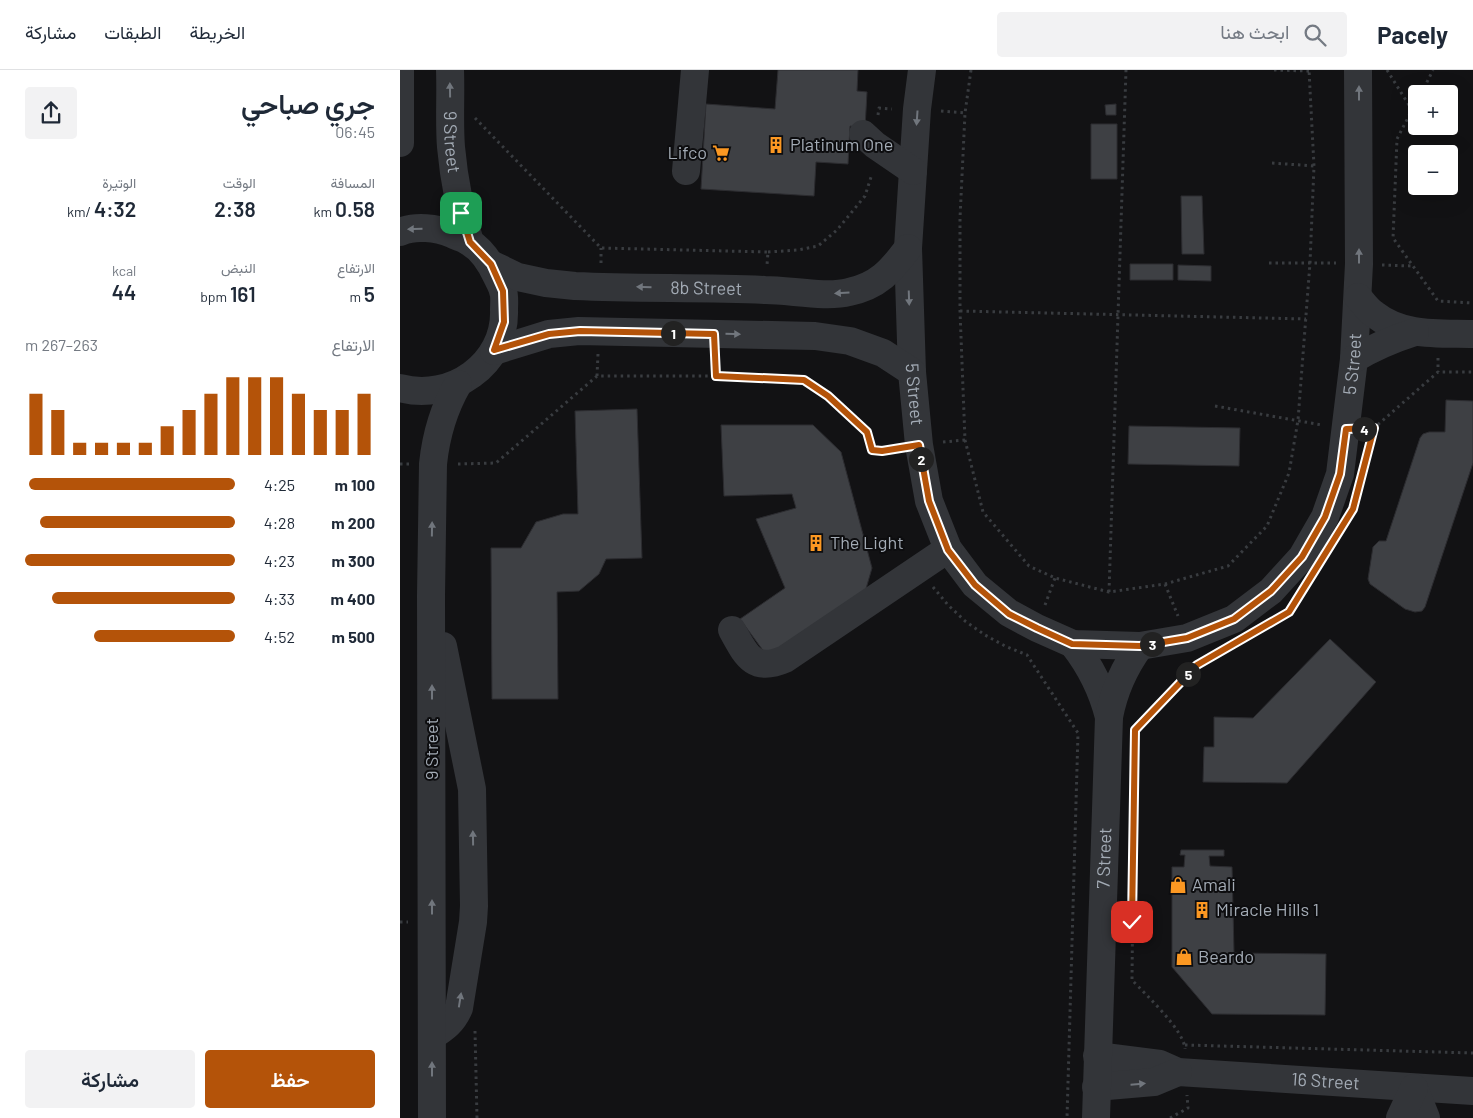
<!DOCTYPE html>
<html lang="ar">
<meta charset="utf-8">
<style>
:root{--surface:#fff;--page:#f2f2f3;--text:#1f2937;--muted:#747a83;--line:#e0e1e3;--accent:#b45309}
body{margin:0;font-family:Barlow,Vazirmatn,sans-serif;background:var(--page);color:var(--text);direction:rtl;height:100vh;display:flex;flex-direction:column;font-size:19px;white-space:nowrap}
*{box-sizing:border-box;margin:0}
p{font-size:16px;color:var(--muted)}
.icon{flex:none;width:28px;height:28px;fill:none;stroke:currentColor;stroke-width:2;stroke-linecap:round;stroke-linejoin:round}
.map{position:relative;flex:1;overflow:hidden;direction:ltr}
.side{display:flex;flex-direction:column;background:var(--surface);width:400px}
.side>*{flex:none}
.buttons{position:absolute;left:1008px;top:15px;display:grid;gap:10px}
.buttons a{display:grid;place-items:center;width:50px;height:50px;border-radius:5px;background:var(--surface);box-shadow:0 5px 20px #0002;font-size:25px}
.pin{position:absolute;display:grid;place-items:center;width:42px;height:42px;color:#fff;margin:-21px;border-radius:10px;box-shadow:0 2px 8px #0006}
.km{position:absolute;width:25px;height:25px;margin:-12px;border-radius:50%;background:#222;color:#fff;font-size:14px;line-height:25px;text-align:center}
.round{display:grid;place-items:center;flex:none;width:52px;height:52px;border-radius:5px;background:var(--page)}
.overview{display:flex;align-items:center;justify-content:space-between;height:85px;padding:0 25px}
h1{font-size:28px;font-weight:600;line-height:38px}
.stats{display:grid;grid-template-columns:repeat(3,1fr);gap:8px;height:85px;padding:5px 25px}
.stats div{display:grid;align-content:center}
.stats b{font-size:21px;font-weight:600}
.stats small{font-size:14px;font-weight:400}
.stats p{font-size:14px}
.chart{height:140px;padding:10px 25px}
.chart p{display:flex;justify-content:space-between}
.chart svg{width:100%;height:90px;margin-top:5px;stroke:var(--accent);stroke-width:6}
.action{display:flex;gap:10px;margin-top:auto;padding:10px 25px}
.action a{flex:1;height:58px;border-radius:5px;background:var(--accent);color:#fff;font-size:20px;font-weight:600;line-height:58px;text-align:center}
.action a+a{background:var(--page);color:var(--text)}
ul{padding:0 25px;list-style:none;font-size:16px}
li{display:grid;grid-template-columns:80px 60px 1fr;align-items:center;height:38px}
li i{height:12px;border-radius:6px;background:var(--accent)}
header{display:flex;align-items:center;gap:30px;box-sizing:border-box;height:70px;padding:0 25px;background:var(--surface);border-bottom:1px solid var(--line)}
header strong{font-size:24px}
nav{display:flex;gap:28px;margin-inline-start:auto;font-size:18px}
.search{width:350px;height:45px;background:var(--page);display:flex;align-items:center;gap:12px;box-sizing:border-box;padding:0 18px;border-radius:5px;color:var(--muted);font-size:19px}
main{display:flex;flex:1;min-height:0}
.map>svg:first-child{display:block}
</style>
<header>
<strong>Pacely</strong>
<div class="search"><svg class="icon" aria-label="search" viewBox="0 0 24 24"><circle cx="10" cy="10" r="6"/><path d="M15 15l6 6"/></svg>ابحث هنا</div>
<nav><a>الخريطة</a><a>الطبقات</a><a>مشاركة</a></nav>
</header>
<main>
<div class="map">
<svg width="1073" height="1048" viewBox="0 0 1073 1048">
<rect width="100%" height="100%" fill="#121214"/>
<path fill="#3e4044" stroke="#2c2c30" d="M378 0H458L457 21 467 22 465 58 450 56 448 94 416 92 414 126 301 119 306 34 375 39Z
M716 34V45H706L705 35Z
M691 54H717V109H691Z
M781 126H802L804 184H782Z
M730 194H773V210H730Z
M778 195 811 196V211L778 210Z
M1046 330 1073 331V393L1025 537 1022 541 1015 542 1005 539 970 514 968 509 973 477 979 471H986L1020 368 1023 364 1029 362H1045Z
M237 339 242 488 206 489 199 504 179 521 157 522 158 629H92L91 478H121L136 452 163 444H178L175 341Z
M321 355H413L441 382 472 498 465 522 370 590 340 549 385 518 356 449 396 438 392 424 324 426Z
M729 356 840 358 839 396 728 394Z
M930 569 976 612 887 713 803 712 804 677H814V647L853 648Z
M781 780H824V786H809L810 796 832 797 834 883 926 884 925 945 812 944 772 897V797H784L785 785H780Z"/>
<g fill="none" stroke-linecap="round" stroke-linejoin="round">
<path stroke="#393c40" stroke-width="3" stroke-dasharray="2.5 4" stroke-linecap="butt" d="M571 0 565 43 560 148V241L565 370 583 442 629 496 655 508 709 522 765 514 828 496 867 456 889 403 898 350 910 193 914 96 909 0
M874 0 909 1
M987 0 1012 40
M1021 24 1033 0
M1016 32 997 69 993 168 1038 231 1073 233
M541 41 565 43
M478 45 479 38 492 39
M75 48 201 178 368 182 367 195
M872 93 914 96
M368 182 398 180 418 176 437 160 465 126 472 104
M201 193V178
M869 193H936
M982 195 1013 196
M560 241 906 249
M1038 288V302
M197 306 198 284
M316 306 404 310 428 326 467 362 472 380 483 381 495 380
M815 336 922 355
M543 372 565 370
M971 372 974 358 1038 302H1073
M0 394H9
M58 394 96 393 197 306H316L315 287
M765 514 778 546
M533 517 548 535 565 551 585 565 605 576 627 585 678 663 667 1048
M709 522 726 0
M645 535 655 508
M881 547 889 542 893 537
M735 661 797 595 810 587
M734 705 732 910C746 925 784 960 785 979
M0 852H8
M75 961 77 1048
M785 975 1073 983
M770 1048 788 1038 787 1025"/>
<g stroke="#333539" stroke-width="28">
<path id="s1" d="M50 0C51 26 49 52 51 77 54 110 60 141 70 172"/>
<path id="s2" d="M522 0 517 39 508 178 512 302 519 375 529 431 548 479 575 515 609 543 637 558 673 574 740 576 787 568 834 549 871 521 902 487 925 447 940 404 954 289 959 194 958 0"/>
<path d="M463 64 475 75 513 101"/>
<path d="M0 73V0"/>
<path d="M286 101 295 0"/>
<path d="M0 162C15 155 37 158 52 164 57 167 64 168 69 172 81 179 91 194 97 207 99 211 102 216 103 221 105 226 104 234 104 240 106 294 51 332 0 318"/>
<path id="s3" d="M91 194 118 207 146 213 175 216C238 219 302 217 365 220 390 220 426 228 449 222 478 216 491 201 508 178"/>
<path d="M958 227C963 233 968 240 974 244 1003 267 1039 263 1073 264"/>
<path d="M94 281 149 264 179 261 415 266 450 271 483 283 512 302"/>
<path d="M954 289C974 277 993 269 1015 262"/>
<path d="M332 560C346 585 353 603 385 589L548 479"/>
<path d="M673 574C691 597 702 619 709 647"/>
<path d="M32 966C45 958 53 952 59 938L73 852 74 836 72 719 43 576"/>
<path id="s4" d="M697 986 760 994 778 1002 1073 1021"/>
<path d="M696 1017 754 1012 778 1002"/>
<path d="M1014 1018 1026 1048"/>
<path d="M32 1048 31 526 33 394C36 365 43 340 58 314"/>
<path id="s5" d="M696 1048 709 647C714 620 724 598 740 576"/>
<path d="M1000 1048 1014 1018"/>
</g>
</g>
<defs><path id="oneway-solid" d="M-6-.8H1V-3.2L6.5 0L1 3.2V.8H-6Z" transform="scale(1.25)"/></defs>
<g fill="#71767d">
<use href="#oneway-solid" transform="translate(50 20) rotate(-91)"/>
<use href="#oneway-solid" transform="translate(959 23) rotate(-90)"/>
<use href="#oneway-solid" transform="translate(517 48) rotate(94)"/>
<use href="#oneway-solid" transform="translate(15 159) rotate(179)"/>
<use href="#oneway-solid" transform="translate(959 186) rotate(-90)"/>
<use href="#oneway-solid" transform="translate(244 217) rotate(-179)"/>
<use href="#oneway-solid" transform="translate(442 223) rotate(176)"/>
<use href="#oneway-solid" transform="translate(509 228) rotate(88)"/>
<use href="#oneway-solid" transform="translate(333 264) rotate(1)"/>
<use href="#oneway-solid" transform="translate(32 459) rotate(-89)"/>
<use href="#oneway-solid" transform="translate(32 622) rotate(-90)"/>
<use href="#oneway-solid" transform="translate(73 768) rotate(-91)"/>
<use href="#oneway-solid" transform="translate(32 837) rotate(-90)"/>
<use href="#oneway-solid" transform="translate(60 930) rotate(-81)"/>
<use href="#oneway-solid" transform="translate(32 999) rotate(-90)"/>
<use href="#oneway-solid" transform="translate(738 1014) rotate(-5)"/>
</g>
<g fill="none" stroke-linecap="round" stroke-linejoin="round">
<g stroke="#fff" stroke-width="10">
<path id="route" d="M61 143 70 172 91 194 103 221 104 252 94 280 149 264 180 261 314 264 316 306 404 310 428 326 467 362 472 380 482 381 519 375 529 431 548 480 575 515 609 544 637 558 672 574 740 576 787 568 834 549 871 521 902 487 925 447 940 404 946 359 974 358 953 439 889 542 797 595 735 660 732 852"/>
</g>
<use href="#route" stroke="#b45309" stroke-width="6"/>
</g>
<defs>
<g id="building-bare" transform="scale(1.35)"><path d="M-4-6H4V6H1V3H-1V6H-4ZM-2.5-4.3h1.7v1.8h-1.7ZM.8-4.3h1.7v1.8H.8ZM-2.5-1h1.7V.8h-1.7ZM.8-1h1.7V.8H.8Z" fill="#fc9822" stroke="#0d0d0f" stroke-width="2.5" paint-order="stroke"/></g>
<g id="supermarket-bare" transform="scale(1.35)"><path d="M-6-5.5h2.5l.6 2H6L4.5 2H-2.5L-4.4-4H-6ZM-1.5 3.2a1.3 1.3 0 1 0 .1 0ZM3 3.2a1.3 1.3 0 1 0 .1 0Z" fill="#fc9822" stroke="#0d0d0f" stroke-width="2.5" paint-order="stroke"/></g>
<g id="shop-bare" transform="scale(1.35)"><path d="M-5-2.5h2.3a2.7 3.5 0 0 1 5.4 0H5L5.5 6h-11ZM-1.5-2.5h3a1.5 2.3 0 0 0-3 0Z" fill="#fc9822" stroke="#0d0d0f" stroke-width="2.5" paint-order="stroke"/></g>
</defs>
<g fill-rule="evenodd">
<use href="#building-bare" x="376" y="75"/>
<use href="#supermarket-bare" x="321" y="83"/>
<use href="#building-bare" x="416" y="473"/>
<use href="#shop-bare" x="778" y="815"/>
<use href="#building-bare" x="802" y="840"/>
<use href="#shop-bare" x="784" y="887"/>
</g>
<g text-anchor="middle" stroke-width="4" stroke-linejoin="round" paint-order="stroke">
<g font-size="18" fill="#a3abb5" stroke="#0d0d0f">
<text dy="6" stroke="none"><textPath href="#s1" startOffset="72">9 Street</textPath></text>
<text dy="6" stroke="none"><textPath href="#s3" startOffset="219">8b Street</textPath></text>
<text dy="6" stroke="none"><textPath href="#s2" startOffset="1105">5 Street</textPath></text>
<text dy="6" stroke="none"><textPath href="#s2" startOffset="325">5 Street</textPath></text>
<text transform="translate(32 679) rotate(-90)" y="6">9 Street</text>
<text dy="6" stroke="none"><textPath href="#s5" startOffset="260">7 Street</textPath></text>
<text dy="6" stroke="none"><textPath href="#s4" startOffset="231">16 Street</textPath></text>
</g>
<g font-size="18" fill="#a3abb5" stroke="#0d0d0f" text-anchor="start">
<text x="390" y="81">Platinum One</text>
<text x="307" y="89" text-anchor="end">Lifco</text>
<text x="430" y="479">The Light</text>
<text x="792" y="821">Amali</text>
<text x="816" y="846">Miracle Hills 1</text>
<text x="798" y="893">Beardo</text>
</g>
</g>
</svg>
<div class="buttons">
<a>+</a>
<a>−</a>
</div>
<div class="pin" style="left:61px;top:143px;background:#1e9e55"><svg class="icon" aria-label="arrive" viewBox="0 0 24 24"><path d="M6 21V4h12l-3 4 3 4H6"/></svg></div>
<div class="pin" style="left:732px;top:852px;background:#d93025"><svg class="icon" aria-label="check" viewBox="0 0 24 24"><path d="M5 12l5 5 9-10"/></svg></div>
<b class="km" style="left:273px;top:263px">1</b>
<b class="km" style="left:521px;top:389px">2</b>
<b class="km" style="left:752px;top:574px">3</b>
<b class="km" style="left:964px;top:359px">4</b>
<b class="km" style="left:788px;top:604px">5</b>
</div>
<section class="side">
<div class="overview"><div><h1>جري صباحي</h1><p>06:45</p></div><a class="round"><svg class="icon" aria-label="share" viewBox="0 0 24 24"><path d="M12 15V3M7 8l5-5 5 5M5 13v7h14v-7"/></svg></a></div>
<div class="stats">
<div><p>المسافة</p><b>0.58<small> km</small></b></div>
<div><p>الوقت</p><b>2:38</b></div>
<div><p>الوتيرة</p><b>4:32<small> /km</small></b></div>
</div>
<div class="stats">
<div><p>الارتفاع</p><b>5<small> m</small></b></div>
<div><p>النبض</p><b>161<small> bpm</small></b></div>
<div><p>kcal</p><b>44</b></div>
</div>
<div class="chart"><p><span>الارتفاع</span>263–267 m</p>
<svg viewBox="0 0 160 44" preserveAspectRatio="none"><path d="M5 44V14M15 44V22M25 44V38M35 44V38M45 44V38M55 44V38M65 44V30M75 44V22M85 44V14M95 44V6M105 44V6M115 44V6M125 44V14M135 44V22M145 44V22M155 44V14"/></svg>
</div>
<ul>
<li><b>100 m</b>4:25<i style="width:98%"></i></li>
<li><b>200 m</b>4:28<i style="width:93%"></i></li>
<li><b>300 m</b>4:23<i style="width:100%"></i></li>
<li><b>400 m</b>4:33<i style="width:87%"></i></li>
<li><b>500 m</b>4:52<i style="width:67%"></i></li>
</ul>
<div class="action"><a>حفظ</a><a>مشاركة</a></div>
</section>
</main>
